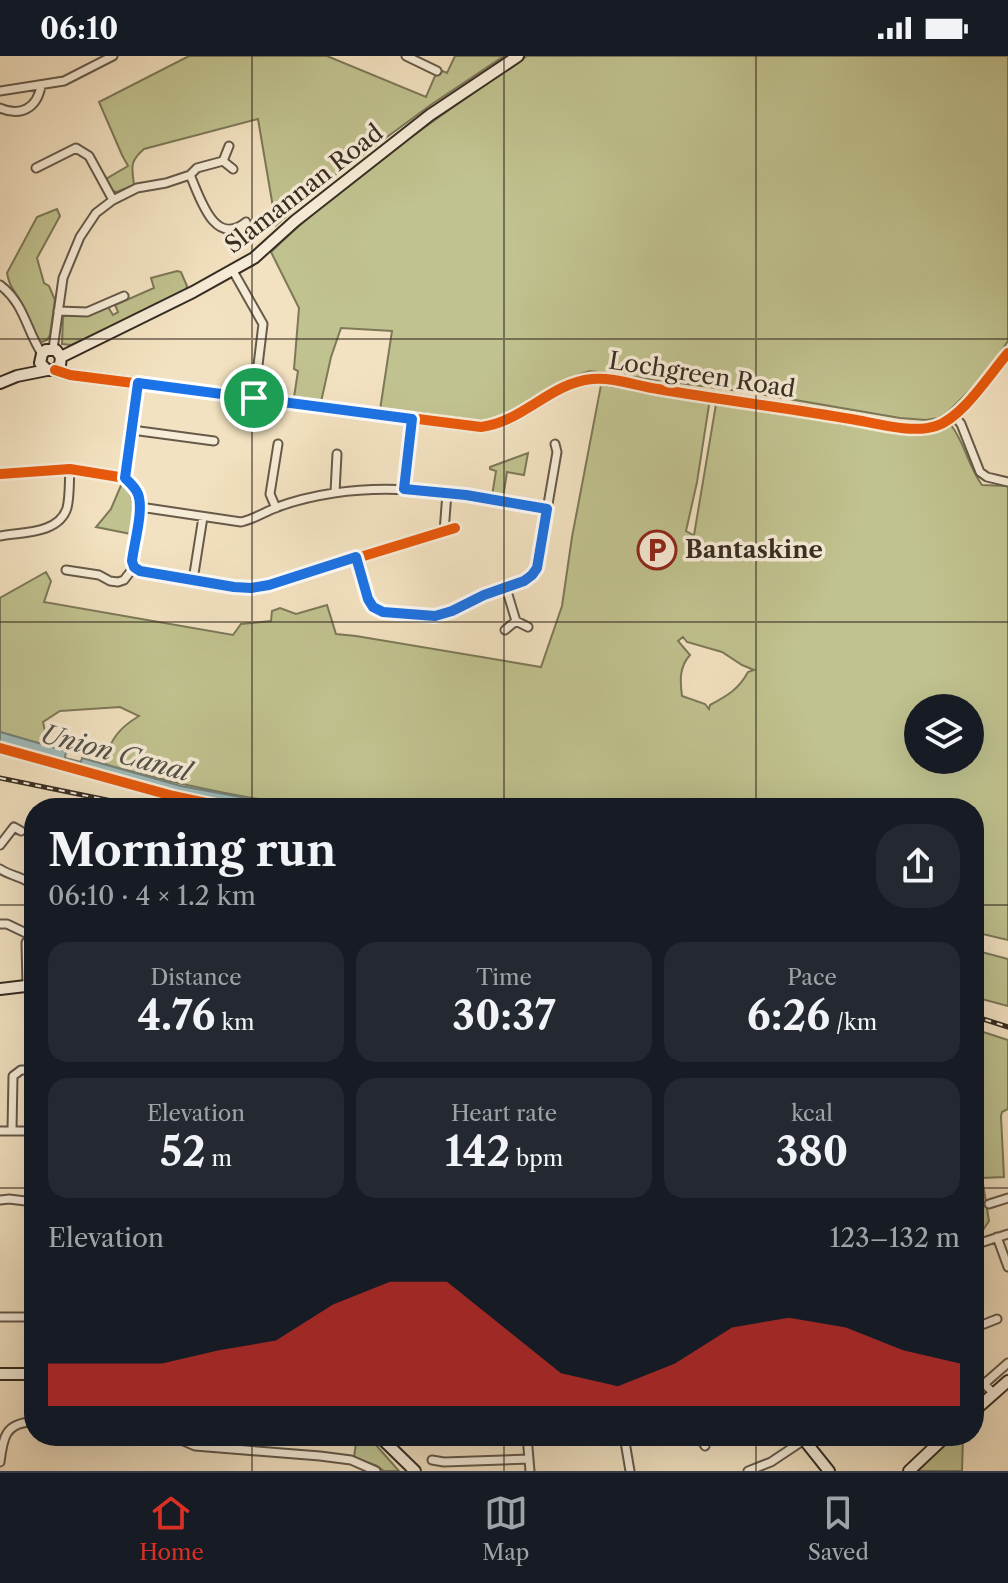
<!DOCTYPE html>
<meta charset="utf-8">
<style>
:root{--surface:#171b24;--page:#242831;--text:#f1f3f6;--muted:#9ea1a6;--line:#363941;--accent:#d93025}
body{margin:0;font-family:"Libre Caslon Text",serif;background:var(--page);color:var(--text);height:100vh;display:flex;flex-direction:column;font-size:30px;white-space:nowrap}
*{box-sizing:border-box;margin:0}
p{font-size:26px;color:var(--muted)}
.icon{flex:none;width:44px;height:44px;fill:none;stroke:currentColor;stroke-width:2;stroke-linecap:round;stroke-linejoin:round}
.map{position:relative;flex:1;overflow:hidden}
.drawer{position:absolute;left:24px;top:742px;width:960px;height:648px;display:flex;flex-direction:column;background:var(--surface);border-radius:32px;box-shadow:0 8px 32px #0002}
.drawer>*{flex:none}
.controls{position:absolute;left:904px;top:638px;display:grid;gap:16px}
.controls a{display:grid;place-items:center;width:80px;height:80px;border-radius:50%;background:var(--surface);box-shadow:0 8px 32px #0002;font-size:40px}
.pin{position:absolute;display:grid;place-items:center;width:68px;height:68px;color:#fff;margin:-34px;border:4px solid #fff;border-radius:50%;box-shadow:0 2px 8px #0007}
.round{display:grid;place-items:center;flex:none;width:84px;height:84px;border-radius:32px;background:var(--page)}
.summary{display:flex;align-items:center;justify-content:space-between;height:136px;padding:0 24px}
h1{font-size:44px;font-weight:700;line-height:60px}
.stats{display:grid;grid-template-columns:repeat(3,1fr);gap:12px;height:136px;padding:8px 24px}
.stats div{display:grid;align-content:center;border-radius:20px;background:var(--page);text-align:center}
.stats b{font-size:40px;font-weight:700}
.stats small{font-size:22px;font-weight:400}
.stats p{font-size:22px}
.chart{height:224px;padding:16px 24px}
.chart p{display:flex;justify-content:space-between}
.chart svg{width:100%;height:144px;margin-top:8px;fill:var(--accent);opacity:.7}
.status{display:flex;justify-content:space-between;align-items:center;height:56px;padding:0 40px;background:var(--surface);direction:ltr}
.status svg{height:22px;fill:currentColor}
.tab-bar{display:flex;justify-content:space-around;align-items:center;height:112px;border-top:2px solid var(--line);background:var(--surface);font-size:22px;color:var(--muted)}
.tab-bar a{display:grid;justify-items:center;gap:4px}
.tab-bar .current{color:var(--accent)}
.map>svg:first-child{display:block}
</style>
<div class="status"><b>06:10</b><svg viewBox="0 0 49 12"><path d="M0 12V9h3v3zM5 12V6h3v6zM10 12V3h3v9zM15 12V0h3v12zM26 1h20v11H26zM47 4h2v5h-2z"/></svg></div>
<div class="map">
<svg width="1008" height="1415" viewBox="0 0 1008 1415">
<rect width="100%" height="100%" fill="#f3e2c1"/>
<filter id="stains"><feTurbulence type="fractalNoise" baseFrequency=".0025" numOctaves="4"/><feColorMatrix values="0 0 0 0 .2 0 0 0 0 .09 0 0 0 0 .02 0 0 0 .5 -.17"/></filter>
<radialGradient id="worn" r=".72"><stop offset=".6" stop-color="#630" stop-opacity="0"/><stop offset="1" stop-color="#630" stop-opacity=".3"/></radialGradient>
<path fill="#c0c28f" stroke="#7c7858" stroke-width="2" fill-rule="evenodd" d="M189 0H327L426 41 438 13 447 17 455 0H504L432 48 327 125 276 169 258 63 144 93C129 106 132 111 134 129L117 136 112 135 106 123 128 110 122 99 99 46Z
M527 0H1008V285L986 318 947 357 938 362 926 364 900 362 754 337 590 315 575 320 549 333 524 352 481 368 380 354 392 275 341 272 331 301 321 346 294 341 298 315 294 313 299 252 271 196C348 121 439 61 527 0Z
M57 153 60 160 37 202 44 227 49 230 55 244 50 279 47 284 42 286 35 284C32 271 28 258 21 246 14 233 10 233 7 217L37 161Z
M177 215 181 216 187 230 185 236 71 289 62 288 63 261 68 258 87 260 108 251 113 259 118 256 115 249 154 232 151 222Z
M601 329 679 339 707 345 709 349 697 426 686 475 693 479 689 496 691 497 716 348 721 344 930 375 940 374 951 369C965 387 968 410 982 429L1008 430V884L974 876V752H319C245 743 179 729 107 709L104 704C112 682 119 672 139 660L120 651 60 655 43 666 48 690 0 676V542L46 516 51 525 44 546 233 579 241 568 271 565 272 555 280 552 296 558 327 549 336 578 356 580 541 611 562 550 572 481ZM683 581 687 586 722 596 742 609 754 614 748 616C739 633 727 640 710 649L709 653 705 648 682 640C680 625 679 611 690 599L678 585ZM918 652H970V704H918Z
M528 397 524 419 507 416 503 442 492 440 496 415 490 413V411Z
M122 427C137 441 134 459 131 478L96 471 111 453Z
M974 894 1008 903V950L974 941Z
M974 973 1008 984V1053L1002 1056 1001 1060 1004 1121 982 1122 989 1165 981 1177 984 1185 974 1189Z
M357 1380H368L399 1415H384L377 1410 354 1401Z
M955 1380H963L962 1415H915Z"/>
<path fill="#9ebcbc" stroke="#75837e" stroke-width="2" d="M0 676 66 695 65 702 81 706 82 702 181 730 246 742 319 752 237 751 158 734 0 690Z"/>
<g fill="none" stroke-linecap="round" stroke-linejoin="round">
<g stroke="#665a4a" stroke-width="11">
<path id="street" d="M406 0 437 15
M0 35 64 25 113 0
M0 52C21 61 37 52 41 30
M229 90 223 105 233 113
M36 112 76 92 89 100 113 144
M190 119C200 141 214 192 246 166
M233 215 263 268 254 342
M0 229C25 248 26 274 42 298
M58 255 87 256 124 240
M53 293 63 222 80 181 96 157 113 144 137 132 166 127 190 119 197 112 223 105
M954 359 961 368 980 416 987 421 1008 426
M132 374 214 385
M0 418 70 413 125 422 135 432 139 441 140 451 132 505 134 511 140 515C182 522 227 536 269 529L455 472
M125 422 138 327
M404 433 412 363
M335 436 337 398
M140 451 241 466C254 463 263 457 275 452 293 445 314 440 334 437 405 426 477 441 547 453
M276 452 270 438 278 388
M444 476 447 437
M0 480C22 476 59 478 67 452 70 440 69 426 70 413
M356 501 368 543 373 551 383 556 435 560 452 555 484 539 524 525 537 512 557 396 555 388
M66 514 99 519 110 525 118 526 124 524 134 511
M193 524 203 461
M506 532 516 565
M505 574 516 565 528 571
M0 789 14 771 21 775
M0 813C12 821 25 820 34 832
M0 868H7L28 878
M27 929 26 887 34 868
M12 1074 13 1020 21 1014H34
M0 1075H34
M0 1144 9 1143 34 1146
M989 1148 1008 1142
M997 1181 1008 1211
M974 1189 1008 1178
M0 1261H34
M974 1272 997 1263
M974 1317 994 1338
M984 1328 1008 1307
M172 1380 195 1390 320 1400 351 1404 376 1415
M527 1380 530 1415
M624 1380 630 1415
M699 1380 705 1390
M432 1404 444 1406 529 1403
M0 1406C3 1382 5 1366 34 1366
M748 1415 771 1406 804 1384"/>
</g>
<g stroke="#372d22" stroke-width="14">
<path id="secondary" d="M61 301 56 294H46L42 298 40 307 47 314H55L60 309 61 301 193 236 254 202 295 165 430 59 518 0
M55 314 70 319 481 371C523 366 550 327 592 323 614 321 637 330 658 333 722 344 787 352 851 363 875 367 913 378 936 370 963 361 989 319 1008 297
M0 327 17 320 47 314
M0 933 34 929
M0 1318H34
M974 1355 1008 1325
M379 1380 415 1415
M801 1380 829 1415
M909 1415 946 1380"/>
</g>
<use href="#street" stroke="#f7ecd7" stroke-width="7"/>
<use href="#secondary" stroke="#f7ecd7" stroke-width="10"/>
<g stroke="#372d22" stroke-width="5">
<path id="rail" d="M0 722 146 752
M974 960 1008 971"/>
</g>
<use href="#rail" stroke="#f7ecd7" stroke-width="2" stroke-dasharray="6" stroke-linecap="butt"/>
<g stroke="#f7ecd7" stroke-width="15">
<path id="cycleway" d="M55 314 70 319 481 371C523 366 550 327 592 323 614 321 637 330 658 333 722 344 787 352 851 363 875 367 913 378 936 370 963 361 989 319 1008 297
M0 418 70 413 125 422 135 432 139 441 140 451 132 505 134 511 140 515C182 522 227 536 269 529L455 472
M0 692 173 740 229 752"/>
</g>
<use href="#cycleway" stroke="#e8590c" stroke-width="10"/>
</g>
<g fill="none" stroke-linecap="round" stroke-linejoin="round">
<g stroke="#fff" stroke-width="16">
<path id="route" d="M138 327 412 363 404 433 466 439 547 453 537 512 532 519 524 525 484 539 452 555 435 560 383 556 373 551 368 543 356 501 269 529 251 532 234 531 140 515 134 511 132 505C134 487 144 454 138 438 135 431 130 427 125 422Z"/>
</g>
<use href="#route" stroke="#1a73e8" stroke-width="10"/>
</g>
<path fill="none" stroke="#372d22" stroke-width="2" stroke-opacity="0.55" d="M252 0V752M504 0V752M756 0V752M0 283H1008M0 566H1008M0 849H34M974 849H1008M0 1132H34M974 1132H1008M252 1380V1415M504 1380V1415M756 1380V1415"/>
<defs>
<g id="parking-ring" transform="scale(2)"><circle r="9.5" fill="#f7ecd7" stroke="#8f2418" stroke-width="1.5"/><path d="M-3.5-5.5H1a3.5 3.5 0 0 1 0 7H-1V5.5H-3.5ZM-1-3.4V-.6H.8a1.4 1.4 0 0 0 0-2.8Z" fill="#8f2418"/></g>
</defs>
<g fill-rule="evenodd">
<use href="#parking-ring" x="657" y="494"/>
</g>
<g text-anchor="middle" stroke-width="7" stroke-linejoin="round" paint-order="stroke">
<g font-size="24" fill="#372d22" stroke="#f7ecd7">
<text transform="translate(304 133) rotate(-38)" y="8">Slamannan Road</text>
<text transform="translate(702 319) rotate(9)" y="8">Lochgreen Road</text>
</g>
<g font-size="24" font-weight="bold" fill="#372d22" stroke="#f7ecd7" text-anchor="start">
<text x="685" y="502">Bantaskine</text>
</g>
<g font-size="26" font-style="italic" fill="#515148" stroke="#f7ecd7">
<text transform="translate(116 697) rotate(15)" y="9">Union Canal</text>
</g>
</g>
<rect width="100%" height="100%" filter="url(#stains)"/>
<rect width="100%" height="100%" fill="url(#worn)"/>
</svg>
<div class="controls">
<a><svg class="icon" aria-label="layers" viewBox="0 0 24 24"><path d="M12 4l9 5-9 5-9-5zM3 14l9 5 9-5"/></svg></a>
</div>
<div class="pin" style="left:254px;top:342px;background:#1e9e55"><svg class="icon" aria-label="arrive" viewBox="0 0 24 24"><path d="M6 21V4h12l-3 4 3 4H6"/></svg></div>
<section class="drawer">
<div class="summary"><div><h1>Morning run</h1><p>06:10 · 4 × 1.2 km</p></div><a class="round"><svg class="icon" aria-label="share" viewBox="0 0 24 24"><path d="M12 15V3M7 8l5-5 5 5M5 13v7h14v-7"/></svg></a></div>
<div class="stats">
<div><p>Distance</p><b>4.76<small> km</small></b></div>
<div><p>Time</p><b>30:37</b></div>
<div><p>Pace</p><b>6:26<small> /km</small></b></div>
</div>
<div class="stats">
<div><p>Elevation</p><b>52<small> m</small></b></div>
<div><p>Heart rate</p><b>142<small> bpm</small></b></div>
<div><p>kcal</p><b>380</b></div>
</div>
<div class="chart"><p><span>Elevation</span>123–132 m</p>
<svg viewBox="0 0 160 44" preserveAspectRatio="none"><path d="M0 44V31L10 31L20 31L30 27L40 24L50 13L60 6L70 6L80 20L90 34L100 38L110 31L120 20L130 17L140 20L150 27L160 31V44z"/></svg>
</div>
</section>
</div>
<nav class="tab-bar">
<a class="current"><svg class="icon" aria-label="home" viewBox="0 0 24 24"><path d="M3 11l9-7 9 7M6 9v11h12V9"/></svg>Home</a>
<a><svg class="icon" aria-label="map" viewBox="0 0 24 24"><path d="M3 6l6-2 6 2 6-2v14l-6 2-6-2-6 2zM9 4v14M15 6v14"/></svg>Map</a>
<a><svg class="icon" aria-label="saved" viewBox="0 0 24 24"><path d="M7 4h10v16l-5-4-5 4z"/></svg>Saved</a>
</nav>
